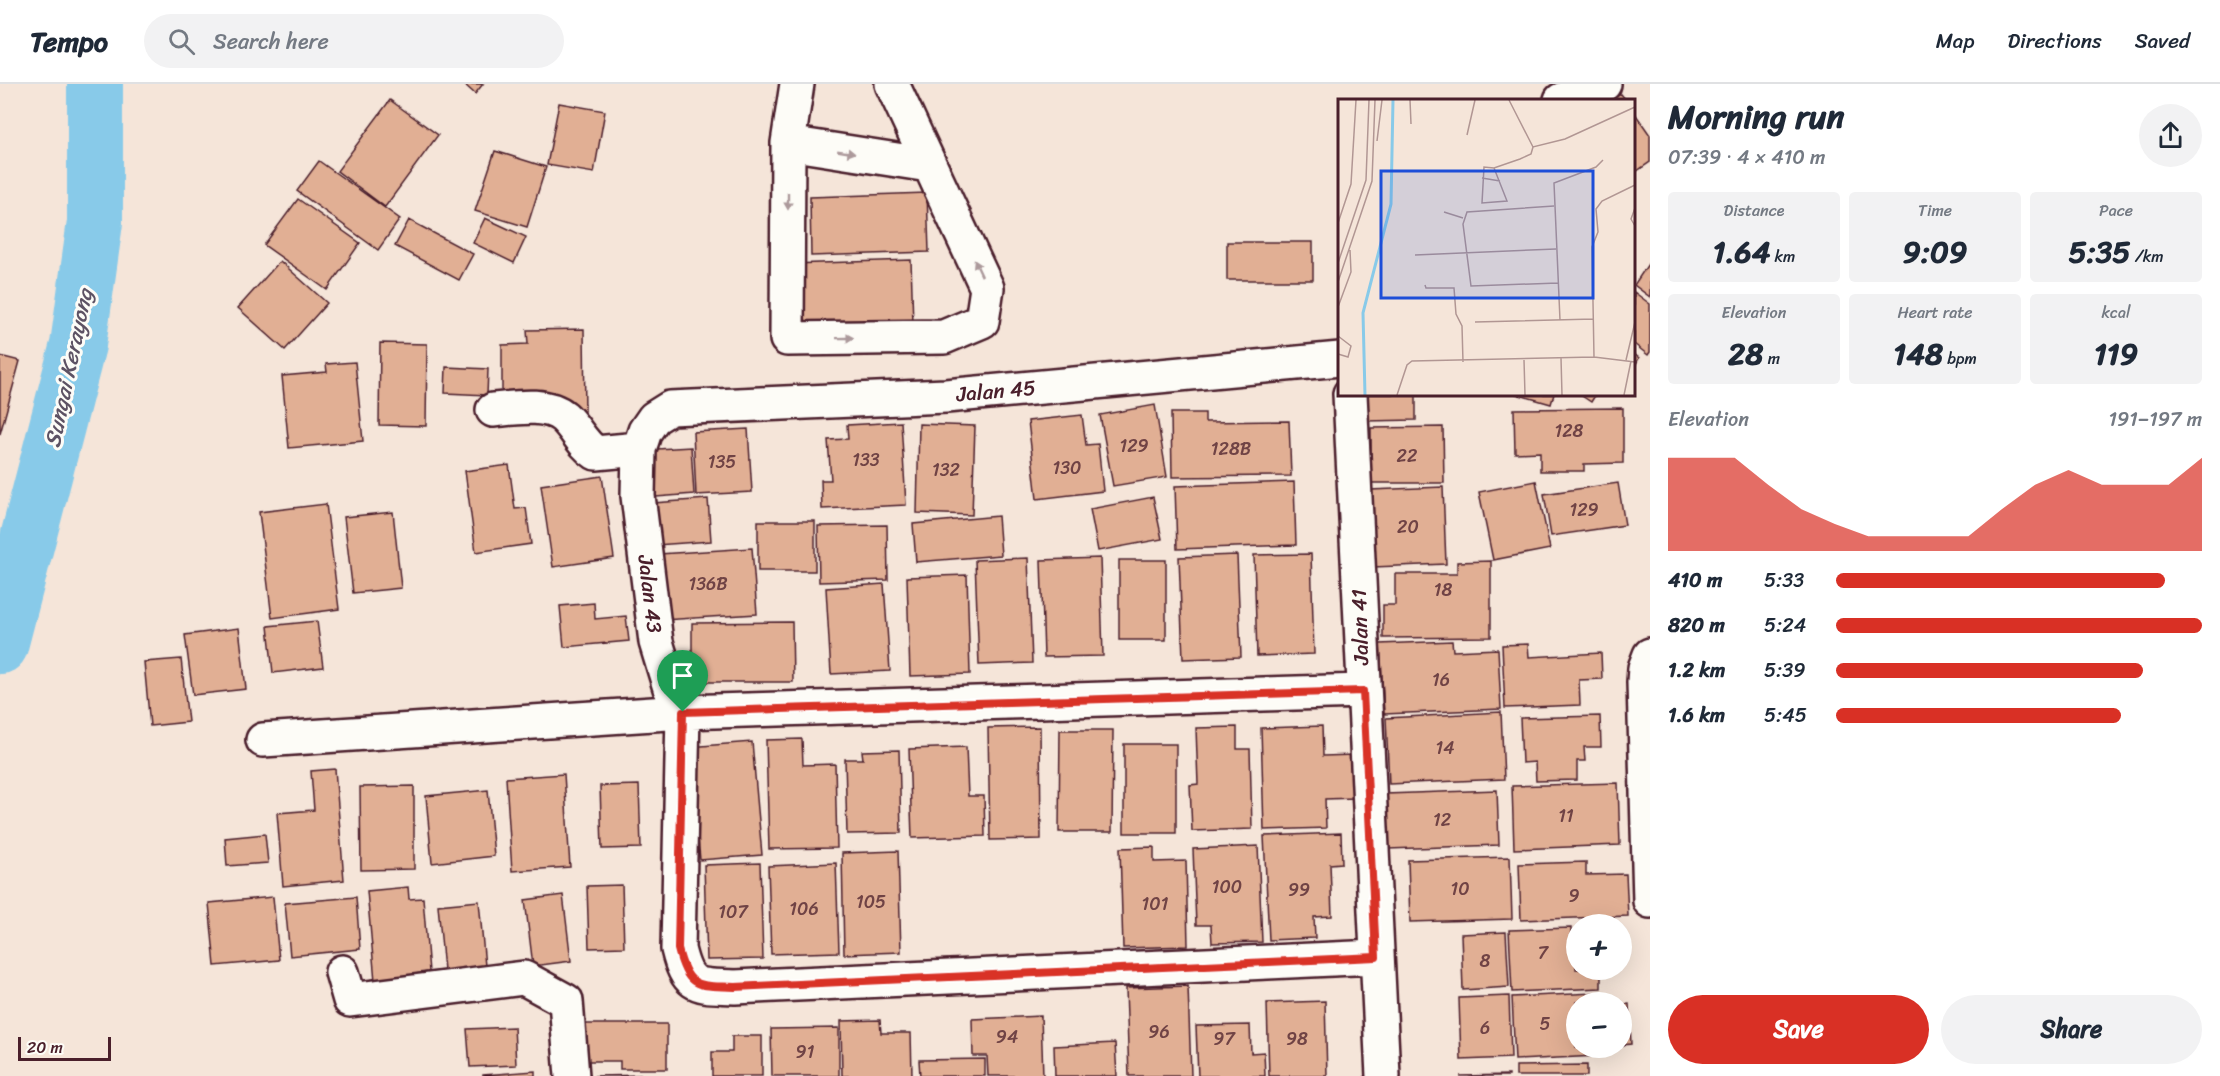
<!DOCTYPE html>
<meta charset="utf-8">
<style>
:root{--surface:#fff;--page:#f2f2f3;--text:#1f2937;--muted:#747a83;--line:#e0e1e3;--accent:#d93025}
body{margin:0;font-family:Sriracha,sans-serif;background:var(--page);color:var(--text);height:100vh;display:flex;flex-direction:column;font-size:22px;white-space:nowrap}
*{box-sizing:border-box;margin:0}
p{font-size:20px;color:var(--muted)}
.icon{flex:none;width:33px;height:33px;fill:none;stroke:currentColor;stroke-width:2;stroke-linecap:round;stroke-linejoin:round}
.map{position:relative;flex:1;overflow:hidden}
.side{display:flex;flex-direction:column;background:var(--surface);width:570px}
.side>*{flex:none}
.fabs{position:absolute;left:1566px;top:830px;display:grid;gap:12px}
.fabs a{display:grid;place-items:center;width:66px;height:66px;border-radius:50%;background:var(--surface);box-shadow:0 6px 24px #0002;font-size:30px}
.scale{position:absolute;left:18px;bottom:15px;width:93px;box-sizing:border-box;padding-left:6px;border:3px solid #4a1f2b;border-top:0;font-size:16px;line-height:21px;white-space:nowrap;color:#4a1f2b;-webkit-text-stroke:4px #fdfcf7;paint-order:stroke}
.pin{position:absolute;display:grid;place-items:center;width:51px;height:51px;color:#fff;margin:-62px -26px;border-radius:50% 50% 50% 0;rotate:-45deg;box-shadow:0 0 6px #0007}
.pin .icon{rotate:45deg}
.round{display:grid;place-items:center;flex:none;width:63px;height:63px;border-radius:32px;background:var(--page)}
.overview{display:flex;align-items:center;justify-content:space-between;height:102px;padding:0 18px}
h1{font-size:33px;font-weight:700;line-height:45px}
.figures{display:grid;grid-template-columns:repeat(3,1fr);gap:9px;height:102px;padding:6px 18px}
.figures div{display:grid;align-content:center;border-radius:6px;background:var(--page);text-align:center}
.figures b{font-size:30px;font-weight:700}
.figures small{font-size:16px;font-weight:400}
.figures p{font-size:16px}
.chart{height:168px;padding:12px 18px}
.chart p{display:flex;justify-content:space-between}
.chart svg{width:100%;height:108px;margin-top:6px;fill:var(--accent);opacity:.7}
.cta{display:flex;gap:12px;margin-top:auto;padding:12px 18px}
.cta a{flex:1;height:69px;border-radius:36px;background:var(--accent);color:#fff;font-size:24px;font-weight:700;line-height:69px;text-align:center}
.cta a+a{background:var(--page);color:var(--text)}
ul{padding:0 18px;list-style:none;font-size:20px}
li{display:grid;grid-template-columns:96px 72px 1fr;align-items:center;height:45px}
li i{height:15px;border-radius:8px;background:var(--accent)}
header{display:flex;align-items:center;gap:36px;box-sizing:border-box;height:84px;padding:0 30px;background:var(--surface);border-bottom:2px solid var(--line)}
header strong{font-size:28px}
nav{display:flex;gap:33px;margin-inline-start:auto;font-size:21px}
.search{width:420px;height:54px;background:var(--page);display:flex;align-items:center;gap:15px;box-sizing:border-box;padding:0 21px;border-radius:33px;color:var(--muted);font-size:22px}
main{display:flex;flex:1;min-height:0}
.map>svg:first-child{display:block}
</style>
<header>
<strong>Tempo</strong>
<div class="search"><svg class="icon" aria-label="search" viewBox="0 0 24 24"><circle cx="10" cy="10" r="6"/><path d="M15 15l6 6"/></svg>Search here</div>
<nav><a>Map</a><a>Directions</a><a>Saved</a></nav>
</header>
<main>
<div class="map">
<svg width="1650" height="992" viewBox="0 0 1650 992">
<rect width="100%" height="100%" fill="#f5e5d9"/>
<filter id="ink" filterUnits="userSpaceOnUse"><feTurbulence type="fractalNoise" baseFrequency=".0167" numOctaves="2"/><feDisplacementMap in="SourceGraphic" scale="12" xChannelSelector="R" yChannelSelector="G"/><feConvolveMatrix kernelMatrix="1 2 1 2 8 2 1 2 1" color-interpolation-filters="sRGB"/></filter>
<g filter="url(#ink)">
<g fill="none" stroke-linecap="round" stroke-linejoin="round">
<path stroke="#88cae9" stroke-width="56" d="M0 562 78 261 95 138V0"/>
</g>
<path fill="#e1af94" stroke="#4a1f2b" stroke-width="1.5" d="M464 0H483L475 10Z
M1621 10 1626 16H1612Z
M390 16 438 51 385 123 337 87Z
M559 19 605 27 594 89 547 81Z
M1634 28 1650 51V78L1634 89Z
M495 67 546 83 527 143 475 127Z
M319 77 400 135 378 166 297 107Z
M927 109 929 168 811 172 810 113Z
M298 115 360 159 327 206 264 161Z
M485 134 526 153 514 179 473 159Z
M409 136 473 170 459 196 395 162Z
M1227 158H1313V196H1227Z
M911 176 913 241 794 244 791 180Z
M280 177 327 219 285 266 238 224Z
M1650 177V213L1634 201Z
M1634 208 1650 220V268L1648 271 1634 260Z
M584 245 585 331H529L528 307 502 308V261L528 260 527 246Z
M380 259 427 260 426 342 379 341Z
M1634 270 1639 274 1634 284Z
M0 272 20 277 0 350Z
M355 278 363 357 289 364 282 292 327 288 326 280Z
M446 283 488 285 487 311 445 309Z
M1364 310H1416V336L1365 337Z
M1516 310H1554L1551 320Z
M1579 310H1596L1591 318Z
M1155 321 1167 393 1113 402 1100 331Z
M1623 324V379L1584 380V387H1540V368L1515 369 1514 325Z
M1171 329H1205V338L1289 337 1291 392 1172 393Z
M1082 331 1086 361 1098 360 1103 407 1037 415 1028 337Z
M901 338 906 421 822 425 821 396H831L828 356 848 355 847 341Z
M919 340 975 342 972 431 917 429Z
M1443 343 1444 399H1371V344Z
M748 345 752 408 696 411 693 348Z
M691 363 694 410 643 414 640 366Z
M509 381 515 425 526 424 531 460 476 468 465 387Z
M602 392 614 474 553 483 541 401Z
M1536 397 1550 465 1493 476 1479 408Z
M1294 398 1296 461 1177 465 1175 402Z
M1618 399 1625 441 1551 452 1544 410Z
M1443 403 1446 480 1373 483 1370 406Z
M1153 413 1162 455 1098 467 1090 425Z
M708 415 711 457 656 461 653 419Z
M326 420 339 525 272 534 259 428Z
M393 428 401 504 353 509 344 433Z
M998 432 1001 471 916 478 913 440Z
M758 437H815V487H758Z
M887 441 888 496 819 498 818 442Z
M752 464 757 530 663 536 659 470Z
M1311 470 1314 570 1257 572 1254 471Z
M1237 471 1241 573 1183 575 1179 473Z
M1028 474 1032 579 979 581 975 476Z
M1100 474 1103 572 1044 573 1041 476Z
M1119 476H1166V556H1119Z
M1491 477V553L1383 554V521H1395V490H1457V478Z
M967 491 970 590 910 592 907 493Z
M884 500 890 587 831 590 826 504Z
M594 519 595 535 626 532 629 557 564 563 560 522Z
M317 537 323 583 273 589 268 542Z
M792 538 793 598H692V539Z
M239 544 246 605 193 611 185 551Z
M1452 557 1453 567 1498 565 1501 625 1384 630 1380 560Z
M1528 560 1529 573 1601 569 1602 595 1579 596 1580 621 1505 624 1502 561Z
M181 575 188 638 150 642 144 578Z
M1501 628 1504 695 1389 700 1386 634Z
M1600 632 1601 663H1584L1585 677H1577V696L1536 697 1535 678 1522 679 1520 634Z
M1322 642 1323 672 1354 671 1355 714 1325 715 1326 744 1264 746 1261 644Z
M1040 643 1041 755 990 756 988 644Z
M1237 643V665H1250L1252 745 1192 747 1190 701 1198 700 1196 644Z
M1060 646H1113L1112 748H1059Z
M802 655 803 681 835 680 837 764 769 765 766 656Z
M752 658 762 771 700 776 697 740 687 741 689 663Z
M1124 660H1176V749H1124Z
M966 663 968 712H984L985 752 912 754 909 665Z
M899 666 901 749 847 750 845 675H863L862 667Z
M335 685 344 796 283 802 277 729 314 726 311 687Z
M564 690 570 783 512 787 506 694Z
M1618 699 1620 761 1514 765 1512 702Z
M639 701 641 764 602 765 600 702Z
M414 702V785L361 786 360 703Z
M488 706 494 772 432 779 426 712Z
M1497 706 1499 761 1388 765 1386 710Z
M1341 749 1342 779 1330 780 1332 832 1314 833 1315 854 1269 856 1264 752Z
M265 750 268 779 227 782 225 754Z
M1258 762 1262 858 1212 859 1211 841H1196L1193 765Z
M1154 763V778L1186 777 1188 862 1123 864 1120 764Z
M898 767 901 868 844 870 842 769Z
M1510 773 1512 835 1410 838 1408 776Z
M1586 778V791L1626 790 1628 832 1521 836 1519 780Z
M760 779 763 875 707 876 704 781Z
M836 779 839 868 771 870 768 782Z
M622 801 624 863 589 864 587 802Z
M408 803 409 815 423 814 429 888 415 890 416 905 376 908 367 807Z
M563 811 571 877 533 882 525 816Z
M273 813 279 876 215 882 209 819Z
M356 813 360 865 290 872 285 819Z
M479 817 486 893 445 897 438 821Z
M1571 844V852H1576V885H1601V904L1512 908 1509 846Z
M1506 848 1509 903 1463 906 1461 850Z
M1188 902 1191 992H1129L1126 904Z
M1594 909V918H1576V963H1596L1597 972 1515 976 1512 913Z
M1509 912 1511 974 1461 976 1459 914Z
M1325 917 1327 992H1269L1267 919Z
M1629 920 1631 960 1622 961V921Z
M1041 932 1043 992H988L987 972H973L972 935Z
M880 936 881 949H911L912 992H842L841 937Z
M582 940H667V985H620V977H582Z
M1250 941 1251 969 1264 968 1265 992H1198L1196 942Z
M514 943 516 981 470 983 467 945Z
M839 944V992H772L771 945Z
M732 952H762V992H712V968H732Z
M1115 959 1117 992H1055L1054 962Z
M985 975V992H920L919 976Z
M1587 981V992H1516V982Z
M535 987V992H483V991Z
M651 991V992H594Z
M1509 991V992H1460Z"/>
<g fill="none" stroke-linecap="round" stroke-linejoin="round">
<g stroke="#4a1f2b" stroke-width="38">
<path id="minor" d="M797 0 788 59 787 255 944 253 982 237 987 204 892 0
M1561 16 1604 0
M788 59 929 81
M1340 275 946 312 670 324 654 334 645 347 639 365 638 412 656 558 670 604 683 628 678 865C688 906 698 901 735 903L1376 873
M1350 310 1383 992
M493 326C515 324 546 318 564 333 576 344 582 360 596 369L639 365
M1650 571 1645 584 1644 598 1650 817
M263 656 683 628 1363 607
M342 888 350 916 524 894 566 917 572 992"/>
</g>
<use href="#minor" stroke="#fdfcf7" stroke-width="33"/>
</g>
<defs><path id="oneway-solid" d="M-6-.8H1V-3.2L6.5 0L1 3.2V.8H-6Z" transform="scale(1.5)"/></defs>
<g fill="#ac999b">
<use href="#oneway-solid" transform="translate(846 68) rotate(9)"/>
<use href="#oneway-solid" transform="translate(788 117) rotate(90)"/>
<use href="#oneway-solid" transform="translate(978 184) rotate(-115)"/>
<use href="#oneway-solid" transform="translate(845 254) rotate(-1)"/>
</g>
</g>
<g fill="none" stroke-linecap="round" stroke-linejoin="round" filter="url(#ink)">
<g stroke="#fff" stroke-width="12">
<path id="route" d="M1363 607 1376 873 735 903C698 901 688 906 678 865L683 628Z"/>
</g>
<use href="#route" stroke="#d93025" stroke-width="8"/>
</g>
<g text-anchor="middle" stroke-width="6" stroke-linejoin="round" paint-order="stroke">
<g font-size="18" fill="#704345">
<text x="1569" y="353">128</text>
<text x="1134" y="368">129</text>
<text x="1231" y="371">128B</text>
<text x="1407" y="378">22</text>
<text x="866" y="382">133</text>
<text x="722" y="384">135</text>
<text x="1067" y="390">130</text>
<text x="946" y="392">132</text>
<text x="1584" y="432">129</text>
<text x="1408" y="449">20</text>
<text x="708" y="506">136B</text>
<text x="1443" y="512">18</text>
<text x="1441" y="602">16</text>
<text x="1445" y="670">14</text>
<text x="1566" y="738">11</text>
<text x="1442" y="742">12</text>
<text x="1227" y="809">100</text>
<text x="1460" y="811">10</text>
<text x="1299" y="812">99</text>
<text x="1574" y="818">9</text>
<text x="871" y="824">105</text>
<text x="1155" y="826">101</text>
<text x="804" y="831">106</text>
<text x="733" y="834">107</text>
<text x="1543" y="875">7</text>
<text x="1485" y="883">8</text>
<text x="1545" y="946">5</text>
<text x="1485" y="950">6</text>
<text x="1159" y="954">96</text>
<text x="1007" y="959">94</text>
<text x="1224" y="961">97</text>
<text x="1297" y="961">98</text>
<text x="805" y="974">91</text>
</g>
<g font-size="21" fill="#4a1f2b" stroke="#fdfcf7">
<text transform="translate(996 307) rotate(-5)" y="7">Jalan 45</text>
<text transform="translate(650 510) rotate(83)" y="7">Jalan 43</text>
<text transform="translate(1360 543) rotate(-92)" y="7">Jalan 41</text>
</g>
<g font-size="22" font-style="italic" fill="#5d5264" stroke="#fdfcf7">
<text transform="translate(68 284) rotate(-78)" y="8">Sungai Kerayong</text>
</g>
</g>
<g transform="translate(1338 15)">
<rect width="297" height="297" fill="#f5e5d9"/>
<path fill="none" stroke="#88cae9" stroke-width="3" d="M27 296 25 214 53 105 55 1"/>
<path fill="none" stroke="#b19693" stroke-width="1.5" d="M72 1 73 25M171 1 195 48 227 40 297 8M129 36 137 1M39 42 44 1M156 69 169 102 144 104 146 68 156 69 182 60 193 55 195 48M144 79 162 82M216 107 129 113 125 125 133 187 220 184M297 109 293 120 297 127M106 113 125 119M0 124 13 85 18 1M77 156 218 150M0 164 28 81 31 1M0 183 34 82 37 1M87 186 88 189H116L118 215 124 227 125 263M0 208 13 173 12 151M222 221 216 84 258 68 265 61M137 223 256 220M0 237 13 247 10 258 0 255M256 258 254 148 260 133 258 110 264 102 297 86M223 259 224 296M186 261 187 296M288 261 297 223M59 296 69 266 74 262 256 258 297 263M286 296 293 262"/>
<path fill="#1d4ed8" fill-opacity="0.15" stroke="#1d4ed8" stroke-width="3" d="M43 72H255V199H43Z"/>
<rect width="297" height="297" fill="none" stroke="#4a1f2b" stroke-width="3"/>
</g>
</svg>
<div class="fabs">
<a>+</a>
<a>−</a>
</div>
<div class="scale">20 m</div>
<div class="pin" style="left:683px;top:628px;background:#1e9e55"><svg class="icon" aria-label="arrive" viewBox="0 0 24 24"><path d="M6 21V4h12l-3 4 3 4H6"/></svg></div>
</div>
<section class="side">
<div class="overview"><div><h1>Morning run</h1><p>07:39 · 4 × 410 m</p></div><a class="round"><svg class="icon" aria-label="share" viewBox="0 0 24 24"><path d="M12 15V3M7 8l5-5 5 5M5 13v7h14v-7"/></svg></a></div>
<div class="figures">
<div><p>Distance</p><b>1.64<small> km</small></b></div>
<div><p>Time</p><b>9:09</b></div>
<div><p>Pace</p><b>5:35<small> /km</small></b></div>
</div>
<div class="figures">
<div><p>Elevation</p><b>28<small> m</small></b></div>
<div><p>Heart rate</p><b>148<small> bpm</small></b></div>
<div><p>kcal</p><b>119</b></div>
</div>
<div class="chart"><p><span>Elevation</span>191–197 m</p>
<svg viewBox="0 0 160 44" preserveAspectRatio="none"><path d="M0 44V6L10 6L20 6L30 17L40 27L50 33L60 38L70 38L80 38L90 38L100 27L110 17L120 11L130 17L140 17L150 17L160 6V44z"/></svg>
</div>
<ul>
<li><b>410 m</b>5:33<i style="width:90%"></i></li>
<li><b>820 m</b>5:24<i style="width:100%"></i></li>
<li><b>1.2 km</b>5:39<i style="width:84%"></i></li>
<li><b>1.6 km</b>5:45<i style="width:78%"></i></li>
</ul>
<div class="cta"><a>Save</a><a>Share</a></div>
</section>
</main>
